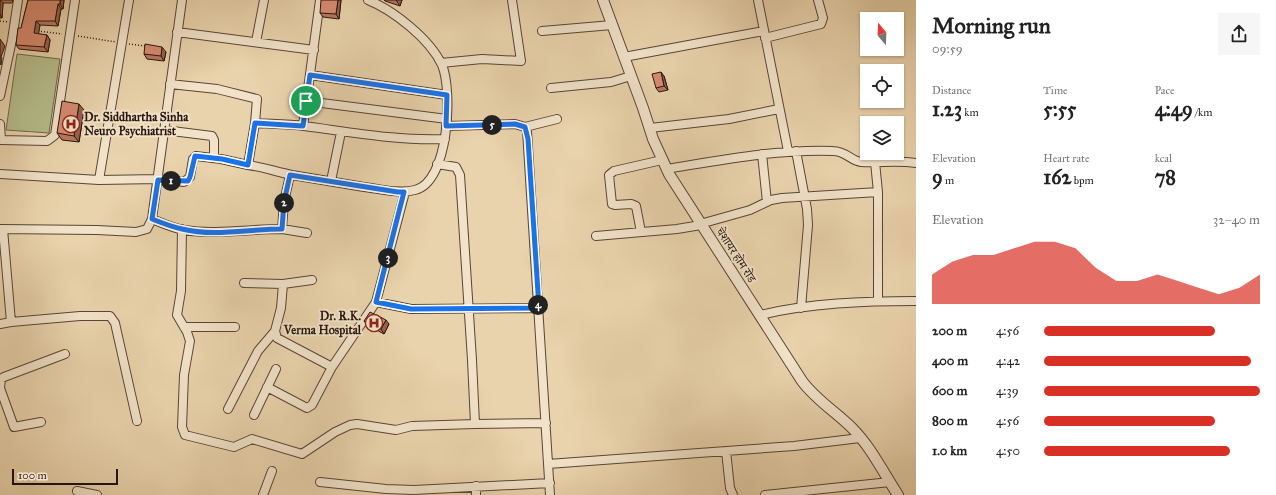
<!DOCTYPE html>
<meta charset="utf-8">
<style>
:root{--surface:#fff;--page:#f6f6f6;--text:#222;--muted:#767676;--accent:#d93025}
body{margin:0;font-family:"IM FELL Great Primer","Noto Serif Devanagari",serif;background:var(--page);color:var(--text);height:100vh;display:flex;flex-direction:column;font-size:15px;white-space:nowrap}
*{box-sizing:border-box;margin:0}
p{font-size:13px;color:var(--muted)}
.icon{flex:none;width:22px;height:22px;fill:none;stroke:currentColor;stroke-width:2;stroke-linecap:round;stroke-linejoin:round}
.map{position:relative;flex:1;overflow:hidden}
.panel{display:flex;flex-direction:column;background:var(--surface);width:360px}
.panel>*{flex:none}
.needle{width:26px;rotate:341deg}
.buttons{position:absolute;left:860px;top:12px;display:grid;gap:8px}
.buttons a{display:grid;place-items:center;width:44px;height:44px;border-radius:0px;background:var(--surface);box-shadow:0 1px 3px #0004;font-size:20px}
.scale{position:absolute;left:12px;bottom:10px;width:106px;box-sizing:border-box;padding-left:4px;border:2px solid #28160d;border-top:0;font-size:11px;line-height:14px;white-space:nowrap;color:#28160d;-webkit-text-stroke:3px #f1e2c9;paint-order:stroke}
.pin{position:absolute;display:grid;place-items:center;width:34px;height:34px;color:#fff;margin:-17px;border:2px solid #fff;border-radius:50%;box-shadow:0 1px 4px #0007}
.km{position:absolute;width:20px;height:20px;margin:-10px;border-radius:50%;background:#222;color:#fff;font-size:11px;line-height:20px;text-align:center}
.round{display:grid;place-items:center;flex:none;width:42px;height:42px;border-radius:0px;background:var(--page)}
.head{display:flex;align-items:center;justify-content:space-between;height:68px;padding:0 16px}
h1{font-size:22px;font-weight:700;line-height:30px}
.figures{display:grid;grid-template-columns:repeat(3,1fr);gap:6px;height:68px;padding:4px 16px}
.figures div{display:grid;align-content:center}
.figures b{font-size:20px;font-weight:700}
.figures small{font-size:11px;font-weight:400}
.figures p{font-size:11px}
.chart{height:112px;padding:8px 16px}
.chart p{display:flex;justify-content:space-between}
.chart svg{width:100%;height:72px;margin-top:4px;fill:var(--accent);opacity:.7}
ul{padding:0 16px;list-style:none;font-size:13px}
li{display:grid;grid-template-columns:64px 48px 1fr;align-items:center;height:30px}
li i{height:10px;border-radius:5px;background:var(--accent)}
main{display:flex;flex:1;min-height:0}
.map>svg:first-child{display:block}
</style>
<main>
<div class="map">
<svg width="916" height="495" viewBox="0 0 916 495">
<rect width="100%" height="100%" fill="#e9d3ac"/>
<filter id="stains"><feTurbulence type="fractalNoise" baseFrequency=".005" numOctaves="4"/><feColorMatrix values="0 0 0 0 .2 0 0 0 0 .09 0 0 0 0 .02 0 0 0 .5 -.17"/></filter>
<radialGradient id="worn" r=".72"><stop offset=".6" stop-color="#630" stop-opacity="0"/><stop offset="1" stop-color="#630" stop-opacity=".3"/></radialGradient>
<path fill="#b5bc8a" stroke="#6e694c" d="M17 54 60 59 49 133 6 130Z"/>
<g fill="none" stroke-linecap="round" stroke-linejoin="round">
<g stroke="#584535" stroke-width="10">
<path id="minor" d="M758 0 788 151
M542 31 612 25
M177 32 314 50
M765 38 821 24 823 18 818 0
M256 42 264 0
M624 57 764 31
M441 63 482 59 521 61 512 0
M310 75 447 95
M170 84 217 89 257 99 255 123 248 165C263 167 277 172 292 175 316 179 340 183 364 187 381 189 399 194 415 190 449 182 453 91 442 65 430 39 393 10 368 0
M551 88 611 82 631 76
M0 96 12 40 18 0
M306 101 447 119
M255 123C271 124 288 124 304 126 350 132 398 141 445 139
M0 124 1 140 47 141 55 135 75 0
M303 126 320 0
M446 126 515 124 525 127 527 131 550 495
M525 127 557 119
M650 128 729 119 779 109
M164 130 212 136 214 140V158
M796 151 807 209 808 225 801 308
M762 154 767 202
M875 162 878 192V301
M666 169C722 160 777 149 833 151 846 151 851 161 861 162 880 163 897 160 916 163
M0 174 99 180 158 179 184 182 190 177 193 159 196 156 221 159 248 165
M290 175 284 202 282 229 307 233
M99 180 129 0
M331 181 341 132
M152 219C162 223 173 228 184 230 216 235 250 229 282 229
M700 224 750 210 771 200 782 198 878 192
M0 229 97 230 136 232 147 229 152 219 182 0
M3 229 11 322 80 316H110L115 323 117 332 137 421
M182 229 181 291 177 315 187 332 190 341 184 375 182 427 185 435 234 447 252 439 302 454 335 432 350 425 357 424 396 430 412 426 475 424 472 360 460 175 456 167 437 164
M641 232 636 206 631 204 615 205 612 204 609 175 614 171 662 160
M596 236 677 229 701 225
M244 283 283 284 281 308 275 331 277 338 332 367
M283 284 312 280
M376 302 411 309 539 308
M760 315C810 303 864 301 916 301
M0 324 11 322
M184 327H235
M267 387 307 408 312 405 332 367 376 302 405 192
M0 388 1 379 4 377 65 354
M0 388 14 427 41 422
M228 409 258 351 275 331
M254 415 276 369
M475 424 546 423
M726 451 730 488 733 495
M548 464 794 446 860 438
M320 482 386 489 414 490 550 483
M476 486V495
M77 491 97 495
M263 495 272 471
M765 495 890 482"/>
</g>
<g stroke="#584535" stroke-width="12">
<path id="tertiary" d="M603 0 643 108 653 139 669 174 802 381C816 400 836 412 852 428 871 447 883 472 898 495"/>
</g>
<path stroke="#28160d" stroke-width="1.5" stroke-dasharray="1 2" stroke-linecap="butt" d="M0 21 8 22
M38 31 62 34
M78 36 116 42
M129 44 145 46"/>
<use href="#minor" stroke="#f1e2c9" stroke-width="8"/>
<use href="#tertiary" stroke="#f1e2c9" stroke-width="10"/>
</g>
<path fill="#ba7861" stroke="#28160d" d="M0 0H13L12 3H3L2 18H0Z
M28 0H64L63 9H61L58 26 40 25 38 34 47 35 50 40 48 52 19 49 16 45 21 28Z
M341 0 339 19 323 17 320 13Z
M384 0H402L400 6 385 1Z
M166 52 164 61 147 59 144 54Z
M664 76 668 90 659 92 656 88Z
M84 110 79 142 62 140 57 133Z
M364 321 389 324 384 334 367 325Z"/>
<path fill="#97614f" stroke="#28160d" d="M0 0 3 3 2 18 0 14Z
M60 0H64L63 9 60 4Z
M338 0H341L339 19 336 14Z
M396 0H402L400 6Z
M58 4 61 9 58 26 55 21Z
M36 21 40 25 38 38 34 33Z
M47 35 50 40 48 52 44 47Z
M0 39 5 46 1 57 2 58 1 65 0 63Z
M162 47 166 52 164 61 161 56Z
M661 72 664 76 668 90 664 86Z
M79 104 84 110 79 142 74 136Z
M386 320 389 324 384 334 381 329Z"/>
<path fill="#d88b71" stroke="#28160d" d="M28 0H60V4H58L55 21H36L34 33 47 35 44 47 16 45 18 28H21Z
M321 0H338L336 14 320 13Z
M145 44 162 47 161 56 144 54Z
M661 72 664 86 656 88 652 74Z
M62 101 79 104 74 136 57 133Z
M370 312 386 320 381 329 364 321Z"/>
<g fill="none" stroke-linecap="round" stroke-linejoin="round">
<g stroke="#fff" stroke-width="8">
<path id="route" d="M310 75 447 95 446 126 515 124 525 127 528 139 539 308 411 309 376 302 404 192H398L290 175 284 202 282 229C249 229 214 237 182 229 172 227 162 223 152 219L158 180 188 181 190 177 195 156 222 159 248 165 255 123 303 126Z"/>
</g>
<use href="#route" stroke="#1a73e8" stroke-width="5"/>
</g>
<defs>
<g id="hospital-ring" transform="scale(0.9)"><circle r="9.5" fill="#f1e2c9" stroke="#8f2418" stroke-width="1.5"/><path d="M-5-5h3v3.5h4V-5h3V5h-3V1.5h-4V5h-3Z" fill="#8f2418"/></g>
</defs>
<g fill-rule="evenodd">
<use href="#hospital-ring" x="71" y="124"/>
<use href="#hospital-ring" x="374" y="323"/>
</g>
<g text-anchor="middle" stroke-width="4" stroke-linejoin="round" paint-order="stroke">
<g font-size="12" font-weight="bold" fill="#28160d" stroke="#f1e2c9" text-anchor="start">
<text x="84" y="121">Dr. Siddhartha Sinha<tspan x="84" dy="14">Neuro Psychiatrist</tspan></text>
<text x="361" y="320" text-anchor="end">Dr. R.K.<tspan x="361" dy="14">Verma Hospital</tspan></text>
</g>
<g font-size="12" fill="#28160d" stroke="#f1e2c9">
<text transform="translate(736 255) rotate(57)" y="4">चेशायर होम रोड</text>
</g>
</g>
<rect width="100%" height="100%" filter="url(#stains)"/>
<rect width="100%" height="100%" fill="url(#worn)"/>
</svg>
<div class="buttons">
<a><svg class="needle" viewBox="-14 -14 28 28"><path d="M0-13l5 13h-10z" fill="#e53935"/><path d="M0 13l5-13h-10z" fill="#767676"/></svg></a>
<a><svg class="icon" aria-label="locate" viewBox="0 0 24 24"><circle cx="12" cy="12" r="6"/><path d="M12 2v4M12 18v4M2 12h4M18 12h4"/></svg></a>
<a><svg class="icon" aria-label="layers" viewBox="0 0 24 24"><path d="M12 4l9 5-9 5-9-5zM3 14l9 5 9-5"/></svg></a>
</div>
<div class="scale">100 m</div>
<div class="pin" style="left:306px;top:101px;background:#1e9e55"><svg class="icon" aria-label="arrive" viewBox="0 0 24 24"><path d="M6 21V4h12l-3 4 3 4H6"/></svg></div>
<b class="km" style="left:171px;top:181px">1</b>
<b class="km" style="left:284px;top:203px">2</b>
<b class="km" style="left:388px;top:258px">3</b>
<b class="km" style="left:538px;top:305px">4</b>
<b class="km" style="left:492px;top:125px">5</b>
</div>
<section class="panel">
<div class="head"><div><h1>Morning run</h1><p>09:59</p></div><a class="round"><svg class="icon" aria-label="share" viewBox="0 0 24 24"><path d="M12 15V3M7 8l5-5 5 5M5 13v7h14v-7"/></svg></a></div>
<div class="figures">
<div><p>Distance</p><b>1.23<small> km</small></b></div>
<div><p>Time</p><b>5:55</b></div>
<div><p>Pace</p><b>4:49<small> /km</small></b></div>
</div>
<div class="figures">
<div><p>Elevation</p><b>9<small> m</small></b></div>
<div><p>Heart rate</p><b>162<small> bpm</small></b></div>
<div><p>kcal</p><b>78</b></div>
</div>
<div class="chart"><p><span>Elevation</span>32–40 m</p>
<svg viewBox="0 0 160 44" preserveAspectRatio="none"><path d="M0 44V26L10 18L20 14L30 14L40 10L50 6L60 6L70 10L80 22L90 30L100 30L110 26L120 30L130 34L140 38L150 34L160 26V44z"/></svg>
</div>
<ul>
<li><b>200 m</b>4:56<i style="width:79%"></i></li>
<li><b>400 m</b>4:42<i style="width:96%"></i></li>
<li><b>600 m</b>4:39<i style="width:100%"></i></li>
<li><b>800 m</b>4:56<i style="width:79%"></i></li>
<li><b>1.0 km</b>4:50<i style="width:86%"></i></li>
</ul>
</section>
</main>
